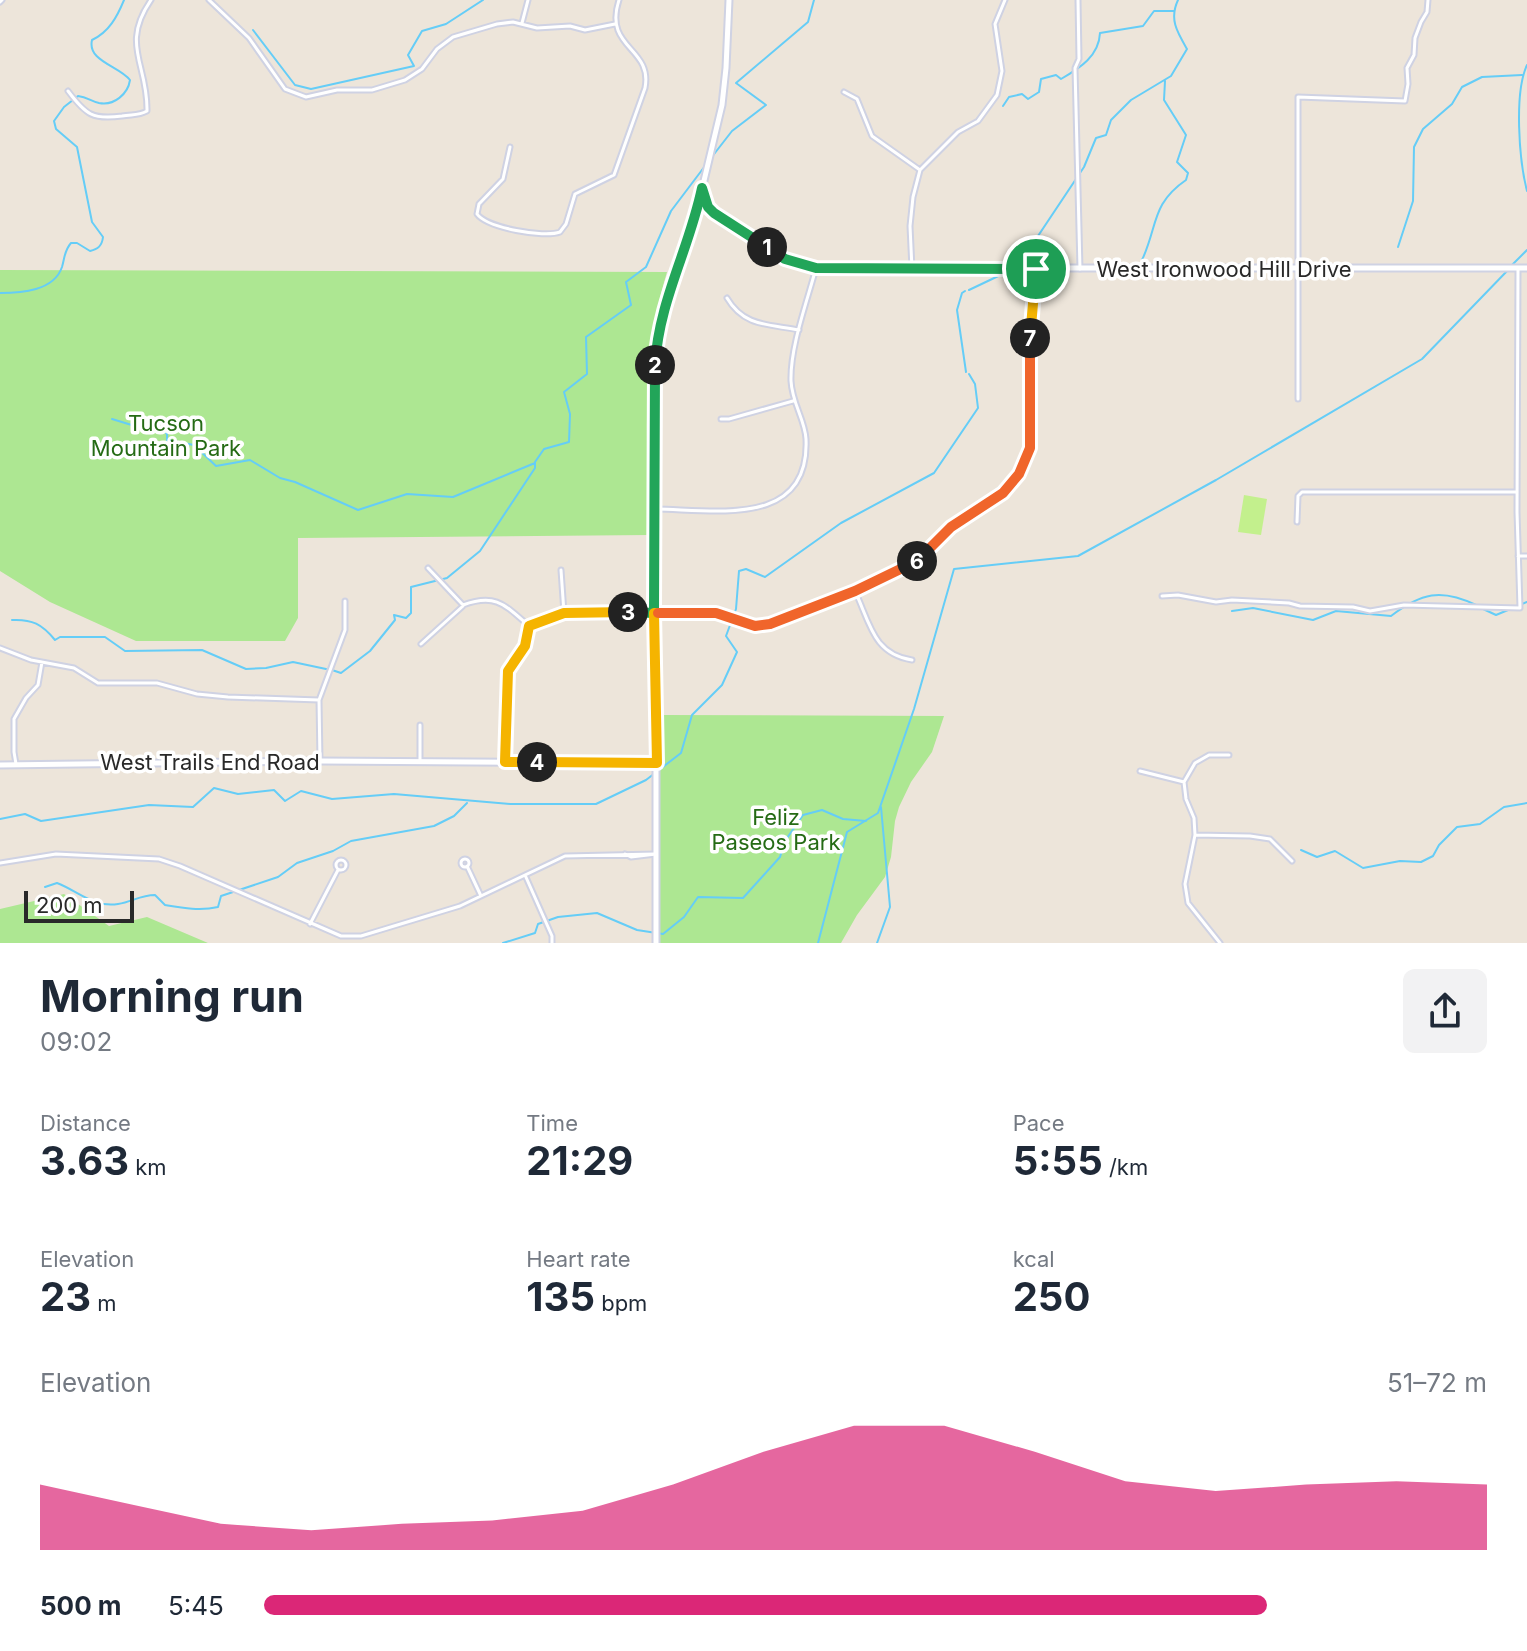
<!DOCTYPE html>
<meta charset="utf-8">
<style>
:root{--surface:#fff;--page:#f2f2f3;--text:#1f2937;--muted:#747a83;--accent:#db2777}
body{margin:0;font-family:Inter,sans-serif;background:var(--page);color:var(--text);height:100vh;display:flex;flex-direction:column;font-size:30px;white-space:nowrap}
*{box-sizing:border-box;margin:0}
p{font-size:26px;color:var(--muted)}
.icon{flex:none;width:44px;height:44px;fill:none;stroke:currentColor;stroke-width:2;stroke-linecap:round;stroke-linejoin:round}
.map{position:relative;height:943px;overflow:hidden}
.drawer{display:flex;flex-direction:column;background:var(--surface);flex:1}
.drawer>*{flex:none}
.scale{position:absolute;left:24px;bottom:20px;width:110px;box-sizing:border-box;padding-left:8px;border:4px solid #292929;border-top:0;font-size:22px;line-height:28px;white-space:nowrap;color:#292929;-webkit-text-stroke:6px #fff;paint-order:stroke}
.pin{position:absolute;display:grid;place-items:center;width:68px;height:68px;color:#fff;margin:-34px;border:4px solid #fff;border-radius:50%;box-shadow:0 2px 8px #0007}
.km{position:absolute;width:40px;height:40px;margin:-20px;border-radius:50%;background:#222;color:#fff;font-size:22px;line-height:40px;text-align:center}
.round{display:grid;place-items:center;flex:none;width:84px;height:84px;border-radius:12px;background:var(--page)}
.head{display:flex;align-items:center;justify-content:space-between;height:136px;padding:0 40px}
h1{font-size:44px;font-weight:700;line-height:60px}
.metrics{display:grid;grid-template-columns:repeat(3,1fr);gap:12px;height:136px;padding:8px 40px}
.metrics div{display:grid;align-content:center}
.metrics b{font-size:40px;font-weight:700}
.metrics small{font-size:22px;font-weight:400}
.metrics p{font-size:22px}
.chart{height:224px;padding:16px 40px}
.chart p{display:flex;justify-content:space-between}
.chart svg{width:100%;height:144px;margin-top:8px;fill:var(--accent);opacity:.7}
ul{padding:0 40px;list-style:none;font-size:26px}
li{display:grid;grid-template-columns:128px 96px 1fr;align-items:center;height:60px}
li i{height:20px;border-radius:10px;background:var(--accent)}
.map>svg:first-child{display:block}
</style>
<div class="map">
<svg width="1527" height="943" viewBox="0 0 1527 943">
<rect width="100%" height="100%" fill="#ede5da"/>
<path fill="#ade792" d="M0 270 667 272C641 357 647 446 649 535L298 538V618L285 641H136L50 602 0 571Z
M659 715 944 716 932 752 911 782 899 807 895 821 891 857 885 877 857 915 841 943H659Z
M64 894 109 926 147 917 208 943H0V909Z"/>
<path fill="#c3f08d" d="M1244 495 1267 499 1261 535 1238 532Z"/>
<g fill="none" stroke-linecap="round" stroke-linejoin="round">
<path stroke="#65cdf7" stroke-width="2" d="M253 30 295 85 311 89 414 66 408 55 422 31 446 24 483 0
M1527 65C1514 93 1519 160 1527 191
M1003 106 1009 97 1022 94 1028 99 1039 92 1041 79 1056 75 1061 79C1080 68 1099 56 1100 33L1143 26 1154 11H1174
M711 158 732 131 766 105 736 83 808 22 814 0
M1398 247 1413 201 1414 147 1423 129 1452 104 1462 87 1482 77 1522 75
M1142 260C1158 226 1151 204 1186 180L1188 173 1177 162 1186 135 1164 100 1165 81
M1512 265 1527 250
M1015 266 1022 260 1084 167 1096 138 1106 135 1111 120 1131 100 1171 76 1187 49C1177 32 1169 19 1178 0
M969 290 1011 270
M965 291 962 293 957 310 966 372
M0 293C21 293 54 291 62 267 65 257 64 251 71 243H77L90 251C98 249 102 246 103 237L92 222 77 147 56 129 54 121 64 107 78 96C87 97 91 101 99 103 114 106 128 94 130 80 119 66 87 61 92 40 109 32 117 17 124 0
M112 419 148 430 162 429 167 434V440L194 445 216 466 250 460 280 478 295 482 358 510 407 494 453 497 535 463
M1514 607 1527 602
M1481 608 1496 615 1508 610
M1232 611 1253 608 1313 620 1336 611 1391 616C1421 593 1441 588 1476 605
M12 620C32 619 42 624 55 640L60 637H105L125 651 202 650 246 669 266 668 293 662 326 669
M332 670 341 673 370 651 395 620 394 615 406 618 411 613V587L447 578 480 551 535 468V462L544 449 569 442 570 414 564 392 587 374 586 337 631 305 626 282 646 267 671 211 705 166
M0 819 25 814 41 821 149 805 193 807 214 788 238 794 274 790 285 801 301 791 332 799 394 794 510 804H596L646 780 681 753 692 715 722 685 737 652 726 636 736 609 739 571 746 569 765 577 841 523 934 473 978 408 975 384 969 374
M1301 850 1317 857 1335 851 1363 868 1400 861 1421 862 1433 856 1439 845 1457 827 1480 824 1504 807 1527 803
M45 887 57 883C78 891 94 908 118 904 132 902 140 895 155 895L165 905C183 908 200 911 218 907L221 896 278 877 297 863 333 851 351 841 434 826 454 816 467 803
M503 943 535 933 538 924 558 917 597 913 637 930 663 934 684 917 698 897 743 898 780 857 785 841 803 815 822 810 843 819 866 821
M818 943 847 832 878 813 914 709 954 569 1078 556 1216 480 1422 359 1508 270
M877 943 890 907 881 807"/>
<g stroke="#cfd2e3" stroke-width="7">
<path id="street" d="M209 0 249 38 285 89 306 97 337 90H372L405 80 422 69 437 49 453 37 497 24 513 22 537 28 570 26 585 30 615 24
M1078 0 1079 59 1075 68 1080 269
M0 2 2 0
M522 23 528 0
M68 91C86 115 93 120 122 116 132 114 138 116 147 111 148 64 120 45 151 0
M844 92 857 99 872 136 920 170
M510 147 503 179 479 204 477 214C487 228 544 238 560 232L566 224 575 194 614 175 645 88C653 47 603 49 619 0
M912 269 910 226 913 197 920 170 958 132 978 121 997 95 1002 71 995 24 1005 0
M727 298C744 327 769 324 799 330
M1298 399V97L1405 101 1408 84 1407 68 1414 55 1415 38 1421 22 1427 12 1428 0
M721 419H729L793 401
M656 509C716 510 810 528 806 439 805 420 792 403 791 381 790 347 807 302 816 268
M1297 522 1298 496 1302 492H1517
M1518 556H1527
M428 568 463 605C496 593 505 605 529 626
M561 570 564 613
M855 591C870 623 873 654 912 660
M1162 596 1178 595 1216 602 1232 600 1289 603 1300 606 1353 607 1370 611 1404 605 1520 608 1517 512 1518 268
M421 644 463 606
M0 648 31 660 74 668 98 683H157L197 694 228 697 319 700
M320 761 319 700 345 630V601
M420 762V725
M505 762 508 671 525 646 529 626 564 613 599 611 716 613 755 626 770 624 909 566 930 550 951 527 1003 493 1019 474 1030 448V335L1036 269
M16 764 14 752V719L26 698 38 685 42 662
M1140 771 1184 782
M1195 835 1250 836 1270 839 1292 861
M625 854 631 857 656 854
M461 863a4 4 0 1 1 8 0a4 4 0 1 1-8 0Z
M336 865a5 5 0 1 1 10 0a5 5 0 1 1-10 0Z
M0 863 56 854 159 859 180 866 341 936H361L460 906 565 856 655 854
M467 866 481 896
M525 875 552 936V943
M310 924 338 870
M1220 943 1188 903 1185 884 1195 835 1194 818 1186 799 1184 782 1195 763 1209 755H1229"/>
</g>
<g stroke="#cfd2e3" stroke-width="9">
<path id="secondary" d="M698 206 718 215 785 259 816 268H1527
M0 765 320 761 657 763
M656 943V345L666 297 698 206 722 105 726 68 729 0"/>
</g>
<use href="#street" stroke="#fff" stroke-width="3"/>
<use href="#secondary" stroke="#fff" stroke-width="5"/>
</g>
<g fill="none" stroke-linecap="round" stroke-linejoin="round">
<g stroke="#fff" stroke-width="16">
<path id="split-1" d="M767 247 785 259 816 268 1036 269"/>
</g>
<g stroke="#fff" stroke-width="16">
<path id="split-2" d="M655 365C659 300 689 250 702 188L708 207 714 213 767 247"/>
</g>
<g stroke="#fff" stroke-width="16">
<path id="split-3" d="M628 612 654 613 655 365"/>
</g>
<g stroke="#fff" stroke-width="16">
<path id="split-4" d="M537 762H505L508 671 525 646 529 626 564 613 628 612"/>
</g>
<g stroke="#fff" stroke-width="16">
<path id="split-5" d="M537 762 657 763 654 613H658"/>
</g>
<g stroke="#fff" stroke-width="16">
<path id="split-6" d="M658 613H716L755 626 770 624 855 591 917 561"/>
</g>
<g stroke="#fff" stroke-width="16">
<path id="split-7" d="M917 561 951 527 1003 493 1019 474 1030 448V338"/>
</g>
<g stroke="#fff" stroke-width="16">
<path id="split-8" d="M1030 338 1036 269"/>
</g>
<use href="#split-1" stroke="#22a559" stroke-width="10"/>
<use href="#split-2" stroke="#22a559" stroke-width="10"/>
<use href="#split-3" stroke="#22a559" stroke-width="10"/>
<use href="#split-4" stroke="#f5b400" stroke-width="10"/>
<use href="#split-5" stroke="#f5b400" stroke-width="10"/>
<use href="#split-6" stroke="#f0652b" stroke-width="10"/>
<use href="#split-7" stroke="#f0652b" stroke-width="10"/>
<use href="#split-8" stroke="#f5b400" stroke-width="10"/>
</g>
<g text-anchor="middle" stroke-width="7" stroke-linejoin="round" paint-order="stroke">
<g font-size="22" fill="#292929" stroke="#fff">
<text x="1224" y="277">West Ironwood Hill Drive</text>
<text x="210" y="770">West Trails End Road</text>
</g>
<g font-size="22" fill="#256b15" stroke="#fff">
<text x="166" y="431">Tucson<tspan x="166" dy="25">Mountain Park</tspan></text>
<text x="776" y="825">Feliz<tspan x="776" dy="25">Paseos Park</tspan></text>
</g>
</g>
</svg>
<div class="scale">200 m</div>
<div class="pin" style="left:1036px;top:269px;background:#1e9e55"><svg class="icon" aria-label="arrive" viewBox="0 0 24 24"><path d="M6 21V4h12l-3 4 3 4H6"/></svg></div>
<b class="km" style="left:767px;top:247px">1</b>
<b class="km" style="left:655px;top:365px">2</b>
<b class="km" style="left:628px;top:612px">3</b>
<b class="km" style="left:537px;top:762px">4</b>
<b class="km" style="left:917px;top:561px">6</b>
<b class="km" style="left:1030px;top:338px">7</b>
</div>
<section class="drawer">
<div class="head"><div><h1>Morning run</h1><p>09:02</p></div><a class="round"><svg class="icon" aria-label="share" viewBox="0 0 24 24"><path d="M12 15V3M7 8l5-5 5 5M5 13v7h14v-7"/></svg></a></div>
<div class="metrics">
<div><p>Distance</p><b>3.63<small> km</small></b></div>
<div><p>Time</p><b>21:29</b></div>
<div><p>Pace</p><b>5:55<small> /km</small></b></div>
</div>
<div class="metrics">
<div><p>Elevation</p><b>23<small> m</small></b></div>
<div><p>Heart rate</p><b>135<small> bpm</small></b></div>
<div><p>kcal</p><b>250</b></div>
</div>
<div class="chart"><p><span>Elevation</span>51–72 m</p>
<svg viewBox="0 0 160 44" preserveAspectRatio="none"><path d="M0 44V24L10 30L20 36L30 38L40 36L50 35L60 32L70 24L80 14L90 6L100 6L110 14L120 23L130 26L140 24L150 23L160 24V44z"/></svg>
</div>
<ul>
<li><b>500 m</b>5:45<i style="width:82%"></i></li>
</ul>
</section>
